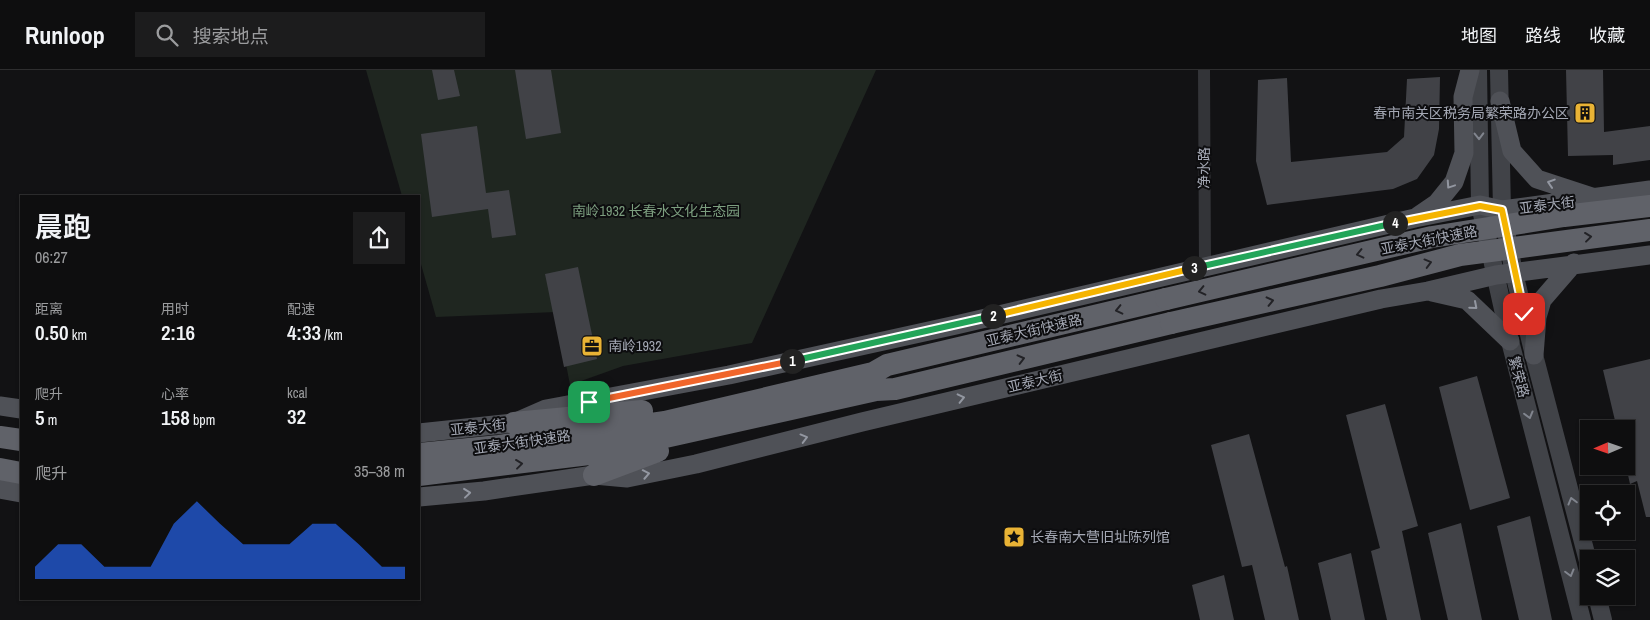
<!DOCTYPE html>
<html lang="zh">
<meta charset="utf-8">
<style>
:root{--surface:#0e0e0f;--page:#1c1c1d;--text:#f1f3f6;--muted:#9b9c9e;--line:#2e2e2f;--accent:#2563eb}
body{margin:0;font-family:"Archivo Narrow","Noto Sans SC",sans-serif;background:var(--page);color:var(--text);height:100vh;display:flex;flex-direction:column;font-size:19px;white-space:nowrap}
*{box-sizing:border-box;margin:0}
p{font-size:16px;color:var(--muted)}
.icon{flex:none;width:28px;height:28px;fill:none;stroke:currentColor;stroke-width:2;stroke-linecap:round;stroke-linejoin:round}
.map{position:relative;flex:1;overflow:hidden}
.panel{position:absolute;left:20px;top:125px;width:400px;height:405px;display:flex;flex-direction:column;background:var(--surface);border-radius:0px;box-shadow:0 1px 4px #0004,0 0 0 1px var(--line)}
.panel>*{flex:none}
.needle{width:32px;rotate:268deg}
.buttons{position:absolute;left:1580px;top:350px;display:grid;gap:10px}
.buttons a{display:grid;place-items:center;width:55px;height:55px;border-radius:0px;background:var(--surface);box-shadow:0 1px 4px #0004,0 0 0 1px var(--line);font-size:25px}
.pin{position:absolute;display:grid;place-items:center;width:42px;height:42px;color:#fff;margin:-21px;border-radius:10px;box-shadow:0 2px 8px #0006}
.km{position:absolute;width:25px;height:25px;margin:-12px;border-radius:50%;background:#222;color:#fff;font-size:14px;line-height:25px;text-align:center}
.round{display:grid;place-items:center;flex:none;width:52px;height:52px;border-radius:0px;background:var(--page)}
.summary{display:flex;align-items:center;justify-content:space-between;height:85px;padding:0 15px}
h1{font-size:28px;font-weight:600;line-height:38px}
.stats{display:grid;grid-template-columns:repeat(3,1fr);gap:8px;height:85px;padding:5px 15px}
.stats div{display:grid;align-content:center}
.stats b{font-size:21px;font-weight:600}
.stats small{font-size:14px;font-weight:400}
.stats p{font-size:14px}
.chart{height:140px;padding:10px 15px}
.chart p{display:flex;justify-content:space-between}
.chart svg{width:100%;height:90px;margin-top:5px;fill:var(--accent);opacity:.7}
header{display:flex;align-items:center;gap:30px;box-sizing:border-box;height:70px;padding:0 25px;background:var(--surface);border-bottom:1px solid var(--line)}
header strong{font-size:24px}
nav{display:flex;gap:28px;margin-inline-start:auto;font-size:18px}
.search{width:350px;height:45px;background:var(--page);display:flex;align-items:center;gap:12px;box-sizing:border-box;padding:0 18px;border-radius:0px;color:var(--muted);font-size:19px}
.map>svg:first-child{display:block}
</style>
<header>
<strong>Runloop</strong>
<div class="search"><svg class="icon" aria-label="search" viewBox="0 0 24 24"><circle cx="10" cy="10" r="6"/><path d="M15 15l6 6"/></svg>搜索地点</div>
<nav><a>地图</a><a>路线</a><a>收藏</a></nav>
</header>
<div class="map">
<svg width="1650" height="550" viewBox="0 0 1650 550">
<rect width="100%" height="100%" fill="#121214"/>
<path fill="#1f2620" d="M366 0H876L752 273 623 296 570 315 556 242 436 247 419 187V126H402Z"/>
<path fill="#414247" d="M432 0H454L460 26 438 30Z
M515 0H551L561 63 526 69Z
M1566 0H1603L1604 62 1650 56V90L1613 95V85L1568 86Z
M1440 7 1439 59 1434 85 1417 109 1393 119 1267 135 1256 91 1258 10 1287 8 1291 92 1387 82 1404 67 1407 9Z
M477 56 486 123 509 120 516 165 492 168 488 139 432 147 421 64Z
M578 197 597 289 564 297 545 204Z
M1650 289V447H1646L1637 411 1630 414 1626 396V359H1617L1603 300Z
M1477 306 1510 428 1470 440 1439 317Z
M1385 334 1418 456 1402 461 1421 550H1387L1371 481 1380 478 1346 345Z
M1249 364 1285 497 1287 496 1299 550H1265L1252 495 1242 497 1211 375Z
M1530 446 1552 550H1519L1497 456Z
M1461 453 1482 550H1448L1428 463Z
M1351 483 1365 550H1331L1318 493Z
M1224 505 1234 550H1200L1192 515Z"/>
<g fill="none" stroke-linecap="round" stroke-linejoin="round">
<path stroke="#333438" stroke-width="12" d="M1204 0 1205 196"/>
<path stroke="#414348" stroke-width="18" d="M1478 0 1480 135 1510 271 1582 550
M1499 0 1502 140 1514 203 1534 285 1589 495
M1597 526 1603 550"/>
<path stroke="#4f5157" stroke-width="19" d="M1500 31 1512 81 1537 109 1592 127
M1418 146 1437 133 1454 112 1464 83 1463 27 1470 0
M1432 222 1467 230 1510 271
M1534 285 1537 247 1542 230 1574 193
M0 336 21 339
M419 363 514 353 546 339 729 305 956 255 1415 148 1480 135 1502 140 1650 120
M0 419 21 423
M419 427 484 421 594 405 627 408 696 394 862 352 1381 229 1428 221 1496 205 1650 185"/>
<path stroke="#606269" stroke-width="22" d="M514 353 642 341
M0 367 21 370
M419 384 499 376 665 352 873 303 887 295 1166 229
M0 399 21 403
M419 405 589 384 876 320 895 319 1171 253
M594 405 658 381"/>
<path stroke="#606269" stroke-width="22" d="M1166 229 1432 167 1564 146 1650 136
M1171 253 1380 206 1460 185 1650 160"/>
</g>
<defs><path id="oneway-chevron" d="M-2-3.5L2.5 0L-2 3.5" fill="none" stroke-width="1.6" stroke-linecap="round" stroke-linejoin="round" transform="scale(1.25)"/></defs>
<g stroke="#81858e">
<use href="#oneway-chevron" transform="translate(1479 66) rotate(89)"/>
<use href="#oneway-chevron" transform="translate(1529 345) rotate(75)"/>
<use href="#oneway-chevron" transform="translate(1572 431) rotate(-105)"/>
<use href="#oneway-chevron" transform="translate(1570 503) rotate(75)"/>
</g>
<g stroke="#9397a1">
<use href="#oneway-chevron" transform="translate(1551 113) rotate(-162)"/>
<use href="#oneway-chevron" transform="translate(1450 115) rotate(124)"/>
<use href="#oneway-chevron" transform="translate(1474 236) rotate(41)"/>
<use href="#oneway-chevron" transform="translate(961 328) rotate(-13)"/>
<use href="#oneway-chevron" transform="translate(804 368) rotate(-15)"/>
<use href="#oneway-chevron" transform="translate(646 404) rotate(-11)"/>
<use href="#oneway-chevron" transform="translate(467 423) rotate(-6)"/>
</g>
<g stroke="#222226">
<use href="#oneway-chevron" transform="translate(1588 167) rotate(-7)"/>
<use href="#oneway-chevron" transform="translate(1360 184) rotate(167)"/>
<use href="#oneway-chevron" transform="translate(1428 193) rotate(-15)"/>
<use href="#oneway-chevron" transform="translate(1202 221) rotate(167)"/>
<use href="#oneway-chevron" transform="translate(1270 231) rotate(-13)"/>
<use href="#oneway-chevron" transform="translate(1119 240) rotate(167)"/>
<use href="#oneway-chevron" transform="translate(1021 289) rotate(-14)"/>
<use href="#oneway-chevron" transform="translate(519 394) rotate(-7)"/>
</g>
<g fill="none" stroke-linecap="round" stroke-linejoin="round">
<g stroke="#fff" stroke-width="10">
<path id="split-1" d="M589 332 792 291"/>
</g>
<g stroke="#fff" stroke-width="10">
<path id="split-2" d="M792 291 993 246"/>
</g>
<g stroke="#fff" stroke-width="10">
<path id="split-3" d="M993 246 1194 198"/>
</g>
<g stroke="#fff" stroke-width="10">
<path id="split-4" d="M1194 198 1395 153"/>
</g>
<g stroke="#fff" stroke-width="10">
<path id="split-5" d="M1395 153 1480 136 1502 140 1524 244"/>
</g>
<use href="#split-1" stroke="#f0652b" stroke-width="6"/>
<use href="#split-2" stroke="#22a559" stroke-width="6"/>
<use href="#split-3" stroke="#f5b400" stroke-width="6"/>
<use href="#split-4" stroke="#22a559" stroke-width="6"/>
<use href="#split-5" stroke="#f5b400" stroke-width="6"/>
</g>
<defs>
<g id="building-square" transform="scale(1.125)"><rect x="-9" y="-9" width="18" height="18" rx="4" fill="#e9b335" stroke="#0d0d0f"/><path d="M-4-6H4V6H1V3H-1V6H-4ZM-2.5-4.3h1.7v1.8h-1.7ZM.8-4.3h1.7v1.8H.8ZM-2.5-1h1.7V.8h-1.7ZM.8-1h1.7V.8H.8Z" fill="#111"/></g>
<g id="office-square" transform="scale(1.125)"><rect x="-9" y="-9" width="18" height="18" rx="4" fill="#e9b335" stroke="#0d0d0f"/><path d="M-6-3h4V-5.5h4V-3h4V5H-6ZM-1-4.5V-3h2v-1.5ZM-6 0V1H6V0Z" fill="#111"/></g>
<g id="sight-square" transform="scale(1.125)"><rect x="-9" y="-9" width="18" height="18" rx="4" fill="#e9b335" stroke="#0d0d0f"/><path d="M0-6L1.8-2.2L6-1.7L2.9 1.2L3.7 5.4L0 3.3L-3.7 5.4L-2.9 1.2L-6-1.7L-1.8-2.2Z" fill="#111"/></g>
</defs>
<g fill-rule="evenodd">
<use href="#building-square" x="1585" y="43"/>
<use href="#office-square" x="592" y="276"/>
<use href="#sight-square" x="1014" y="467"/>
</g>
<g text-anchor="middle" stroke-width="4" stroke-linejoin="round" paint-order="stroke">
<g font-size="14" fill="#a4a8b4" stroke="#0d0d0f" text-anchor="start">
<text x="1569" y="48" text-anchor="end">春市南关区税务局繁荣路办公区</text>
<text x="608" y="281">南岭1932</text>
<text x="1030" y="472">长春南大营旧址陈列馆</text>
</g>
<g font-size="14" fill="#a4a8b4" stroke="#0d0d0f">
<text transform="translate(1204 98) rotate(-90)" y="5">净水路</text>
<text transform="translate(1547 135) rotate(-7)" y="5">亚泰大街</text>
<text transform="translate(1429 170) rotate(-11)" y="5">亚泰大街快速路</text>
<text transform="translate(1034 260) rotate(-13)" y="5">亚泰大街快速路</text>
<text transform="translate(1519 307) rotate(75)" y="5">繁荣路</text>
<text transform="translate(1035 311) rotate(-13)" y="5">亚泰大街</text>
<text transform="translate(478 357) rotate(-6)" y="5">亚泰大街</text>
<text transform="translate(522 372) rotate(-8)" y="5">亚泰大街快速路</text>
</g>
<g font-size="14" fill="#7c9e7f" stroke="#0d0d0f">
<text x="656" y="146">南岭1932 长春水文化生态园</text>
</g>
</g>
</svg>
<div class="buttons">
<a><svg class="needle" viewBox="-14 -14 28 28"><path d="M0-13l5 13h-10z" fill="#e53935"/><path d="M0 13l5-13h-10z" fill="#9b9c9e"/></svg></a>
<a><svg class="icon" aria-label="locate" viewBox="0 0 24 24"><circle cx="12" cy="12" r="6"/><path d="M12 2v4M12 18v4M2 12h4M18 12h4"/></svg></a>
<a><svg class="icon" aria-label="layers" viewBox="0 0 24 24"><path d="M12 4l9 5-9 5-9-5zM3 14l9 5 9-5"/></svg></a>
</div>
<div class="pin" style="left:589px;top:332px;background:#1e9e55"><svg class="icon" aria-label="arrive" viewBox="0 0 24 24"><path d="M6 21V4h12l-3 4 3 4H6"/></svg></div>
<div class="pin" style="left:1524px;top:244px;background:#d93025"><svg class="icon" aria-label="check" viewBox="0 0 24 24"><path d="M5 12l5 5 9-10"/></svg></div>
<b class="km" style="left:792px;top:291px">1</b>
<b class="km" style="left:993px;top:246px">2</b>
<b class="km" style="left:1194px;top:198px">3</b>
<b class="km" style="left:1395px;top:153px">4</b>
<section class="panel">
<div class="summary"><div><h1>晨跑</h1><p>06:27</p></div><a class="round"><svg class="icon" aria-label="share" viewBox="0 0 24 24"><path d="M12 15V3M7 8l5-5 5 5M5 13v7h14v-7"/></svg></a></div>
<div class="stats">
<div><p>距离</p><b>0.50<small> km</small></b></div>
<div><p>用时</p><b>2:16</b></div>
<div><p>配速</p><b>4:33<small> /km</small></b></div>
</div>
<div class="stats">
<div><p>爬升</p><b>5<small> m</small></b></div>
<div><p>心率</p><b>158<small> bpm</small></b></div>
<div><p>kcal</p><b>32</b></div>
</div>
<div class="chart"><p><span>爬升</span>35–38 m</p>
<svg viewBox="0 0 160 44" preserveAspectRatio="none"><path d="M0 44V38L10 27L20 27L30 38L40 38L50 38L60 17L70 6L80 17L90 27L100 27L110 27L120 17L130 17L140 27L150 38L160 38V44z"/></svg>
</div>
</section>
</div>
